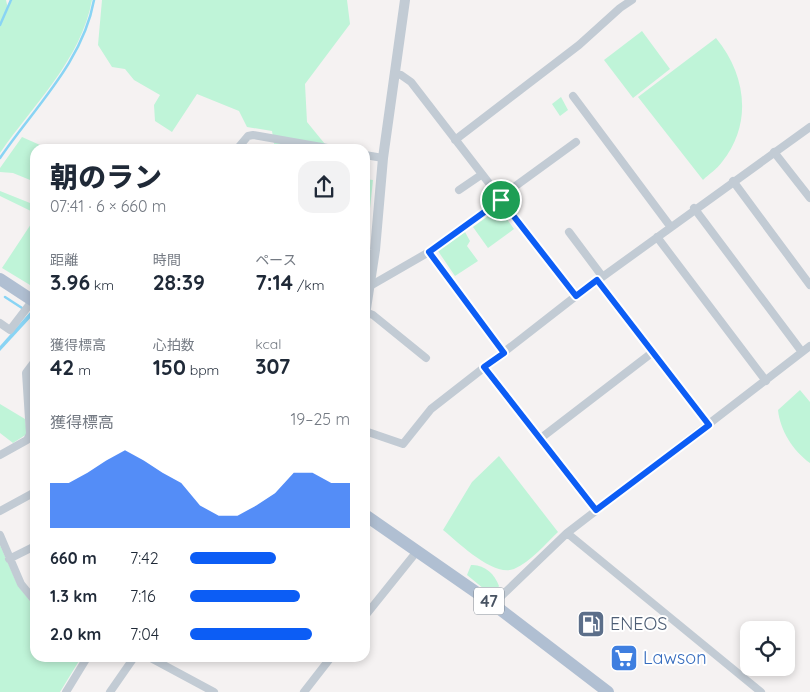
<!DOCTYPE html>
<html lang="ja">
<meta charset="utf-8">
<style>
:root{--surface:#fff;--page:#f2f2f3;--text:#1f2937;--muted:#747a83;--accent:#0c5df5}
body{margin:0;font-family:Quicksand,"Noto Sans JP",sans-serif;background:var(--page);color:var(--text);height:100vh;display:flex;flex-direction:column;font-size:19px;white-space:nowrap}
*{box-sizing:border-box;margin:0}
p{font-size:16px;color:var(--muted)}
.icon{flex:none;width:28px;height:28px;fill:none;stroke:currentColor;stroke-width:2;stroke-linecap:round;stroke-linejoin:round}
.map{position:relative;flex:1;overflow:hidden}
.sheet{position:absolute;left:30px;top:144px;width:340px;height:518px;display:flex;flex-direction:column;background:var(--surface);border-radius:15px;box-shadow:0 2px 8px #0003}
.sheet>*{flex:none}
.controls{position:absolute;left:740px;top:621px;display:grid;gap:10px}
.controls a{display:grid;place-items:center;width:55px;height:55px;border-radius:10px;background:var(--surface);box-shadow:0 2px 8px #0003;font-size:25px}
.pin{position:absolute;display:grid;place-items:center;width:42px;height:42px;color:#fff;margin:-21px;border:2px solid #fff;border-radius:50%;box-shadow:0 1px 5px #0007}
.round{display:grid;place-items:center;flex:none;width:52px;height:52px;border-radius:15px;background:var(--page)}
.summary{display:flex;align-items:center;justify-content:space-between;height:85px;padding:0 20px}
h1{font-size:28px;font-weight:800;line-height:38px}
.figures{display:grid;grid-template-columns:repeat(3,1fr);gap:8px;height:85px;padding:5px 20px}
.figures div{display:grid;align-content:center}
.figures b{font-size:21px;font-weight:800}
.figures small{font-size:14px;font-weight:400}
.figures p{font-size:14px}
.chart{height:140px;padding:10px 20px}
.chart p{display:flex;justify-content:space-between}
.chart svg{width:100%;height:90px;margin-top:5px;fill:var(--accent);opacity:.7}
ul{padding:0 20px;list-style:none;font-size:16px}
li{display:grid;grid-template-columns:80px 60px 1fr;align-items:center;height:38px}
li i{height:12px;border-radius:6px;background:var(--accent)}
.map>svg:first-child{display:block}
</style>
<div class="map">
<svg width="810" height="692" viewBox="0 0 810 692">
<rect width="100%" height="100%" fill="#f5f2f2"/>
<path fill="#bff4d8" d="M0 0H6L8 9 12 0H92C81 60 33 105 0 153Z
M102 0H347L350 24 305 84 307 122 329 149H275L272 131 247 127 239 111 197 94 172 132 155 121 154 105 160 95 134 80 125 69 112 67 98 45Z
M642 31 670 69 633 98 604 60Z
M716 38C746 74 753 124 722 162 717 169 709 174 703 180L638 97Z
M561 97 568 110 560 116 552 104Z
M22 137 49 149H35V182L13 173 0 172V168Z
M365 179 373 180 369 218H365Z
M0 191 35 205V213L0 196Z
M499 208 514 229 488 248 473 227Z
M31 224 35 226V275L30 285 2 268Z
M465 232 470 241 467 246 478 261 455 276 438 251Z
M800 390 810 402V463C793 451 780 430 778 410Z
M0 404 25 419 27 434 13 443 0 433Z
M499 456 558 532C546 543 531 562 514 569 493 577 459 543 443 530L472 482Z
M0 545 18 586 35 607V656H82L60 692H0Z
M471 565C484 564 495 574 499 586L496 591 489 593 467 575Z"/>
<path fill="#89d4f4" d="M31 311 34 314 0 351V346Z"/>
<g fill="none" stroke-linecap="round" stroke-linejoin="round">
<path stroke="#89d4f4" stroke-width="2.5" d="M0 25 11 0
M0 158C33 109 83 62 94 0
M5 297 22 308"/>
<path stroke="#c2cbd4" stroke-width="8" d="M394 74 401 75 411 82 576 296
M573 96 670 226
M455 140 579 45 620 8 632 0
M237 149 248 136 253 135 333 149
M774 152 810 198
M365 155 383 158
M733 181 810 285
M459 190 481 175
M499 198 576 142
M694 208 802 352
M569 232 602 276
M657 237 766 381
M429 252 504 353
M597 280 709 425
M370 286 429 252 501 200
M365 312 373 315 426 358
M0 323 10 330 33 300
M484 367 596 510
M365 431 403 444 431 409 576 296 810 127
M541 438 653 352
M0 455 27 440 30 434 26 373 35 361
M0 511 35 492
M567 533 761 692
M0 535 21 584 35 601
M9 559 35 546
M493 604 567 533 810 346
M365 616 418 550
M147 656 214 692
M66 692 88 656
M110 692 135 656
M304 692 332 656"/>
<path stroke="#c2cbd4" stroke-width="10" d="M365 315 375 250 383 158 405 0"/>
<path stroke="#b0bfd2" stroke-width="12" d="M0 279 35 302
M365 515 493 604 608 692"/>
</g>
<g fill="none" stroke-linecap="round" stroke-linejoin="round">
<g stroke="#fff" stroke-width="10">
<path id="route" d="M501 200 576 296 597 280 709 425 596 510 484 367 504 353 429 252Z"/>
</g>
<use href="#route" stroke="#0c5df5" stroke-width="6"/>
</g>
<defs>
<g id="fuel-square" transform="scale(1.4375)"><rect x="-9" y="-9" width="18" height="18" rx="4" fill="#5c6f8a" stroke="#fff"/><path d="M-5.5-6h7V0h2V4h1.3V-2.5L3-4.5l.8-.8L6-3V5H2.5V1h-1V6h-7ZM-4.2-4.7v3.2H.2V-4.7Z" fill="#fff"/></g>
<g id="supermarket-square" transform="scale(1.4375)"><rect x="-9" y="-9" width="18" height="18" rx="4" fill="#3f7fe0" stroke="#fff"/><path d="M-6-5.5h2.5l.6 2H6L4.5 2H-2.5L-4.4-4H-6ZM-1.5 3.2a1.3 1.3 0 1 0 .1 0ZM3 3.2a1.3 1.3 0 1 0 .1 0Z" fill="#fff"/></g>
</defs>
<g fill-rule="evenodd">
<use href="#fuel-square" x="591" y="624"/>
<use href="#supermarket-square" x="624" y="658"/>
</g>
<g text-anchor="middle" stroke-width="4" stroke-linejoin="round" paint-order="stroke">
<rect fill="#fff" stroke="#7f8791" stroke-width="1" x="474" y="587.5" width="30" height="27" rx="4"/>
<g font-size="16" font-weight="bold" fill="#485362">
<text x="489" y="607">47</text>
</g>
<g font-size="18" fill="#4e5e75" stroke="#fff" text-anchor="start">
<text x="610" y="630">ENEOS</text>
</g>
<g font-size="18" fill="#366cbe" stroke="#fff" text-anchor="start">
<text x="643" y="664">Lawson</text>
</g>
</g>
</svg>
<div class="controls">
<a><svg class="icon" aria-label="locate" viewBox="0 0 24 24"><circle cx="12" cy="12" r="6"/><path d="M12 2v4M12 18v4M2 12h4M18 12h4"/></svg></a>
</div>
<div class="pin" style="left:501px;top:200px;background:#1e9e55"><svg class="icon" aria-label="arrive" viewBox="0 0 24 24"><path d="M6 21V4h12l-3 4 3 4H6"/></svg></div>
<section class="sheet">
<div class="summary"><div><h1>朝のラン</h1><p>07:41 · 6 × 660 m</p></div><a class="round"><svg class="icon" aria-label="share" viewBox="0 0 24 24"><path d="M12 15V3M7 8l5-5 5 5M5 13v7h14v-7"/></svg></a></div>
<div class="figures">
<div><p>距離</p><b>3.96<small> km</small></b></div>
<div><p>時間</p><b>28:39</b></div>
<div><p>ペース</p><b>7:14<small> /km</small></b></div>
</div>
<div class="figures">
<div><p>獲得標高</p><b>42<small> m</small></b></div>
<div><p>心拍数</p><b>150<small> bpm</small></b></div>
<div><p>kcal</p><b>307</b></div>
</div>
<div class="chart"><p><span>獲得標高</span>19–25 m</p>
<svg viewBox="0 0 160 44" preserveAspectRatio="none"><path d="M0 44V22L10 22L20 17L30 11L40 6L50 11L60 17L70 22L80 33L90 38L100 38L110 33L120 27L130 17L140 17L150 22L160 22V44z"/></svg>
</div>
<ul>
<li><b>660 m</b>7:42<i style="width:54%"></i></li>
<li><b>1.3 km</b>7:16<i style="width:69%"></i></li>
<li><b>2.0 km</b>7:04<i style="width:76%"></i></li>
</ul>
</section>
</div>
